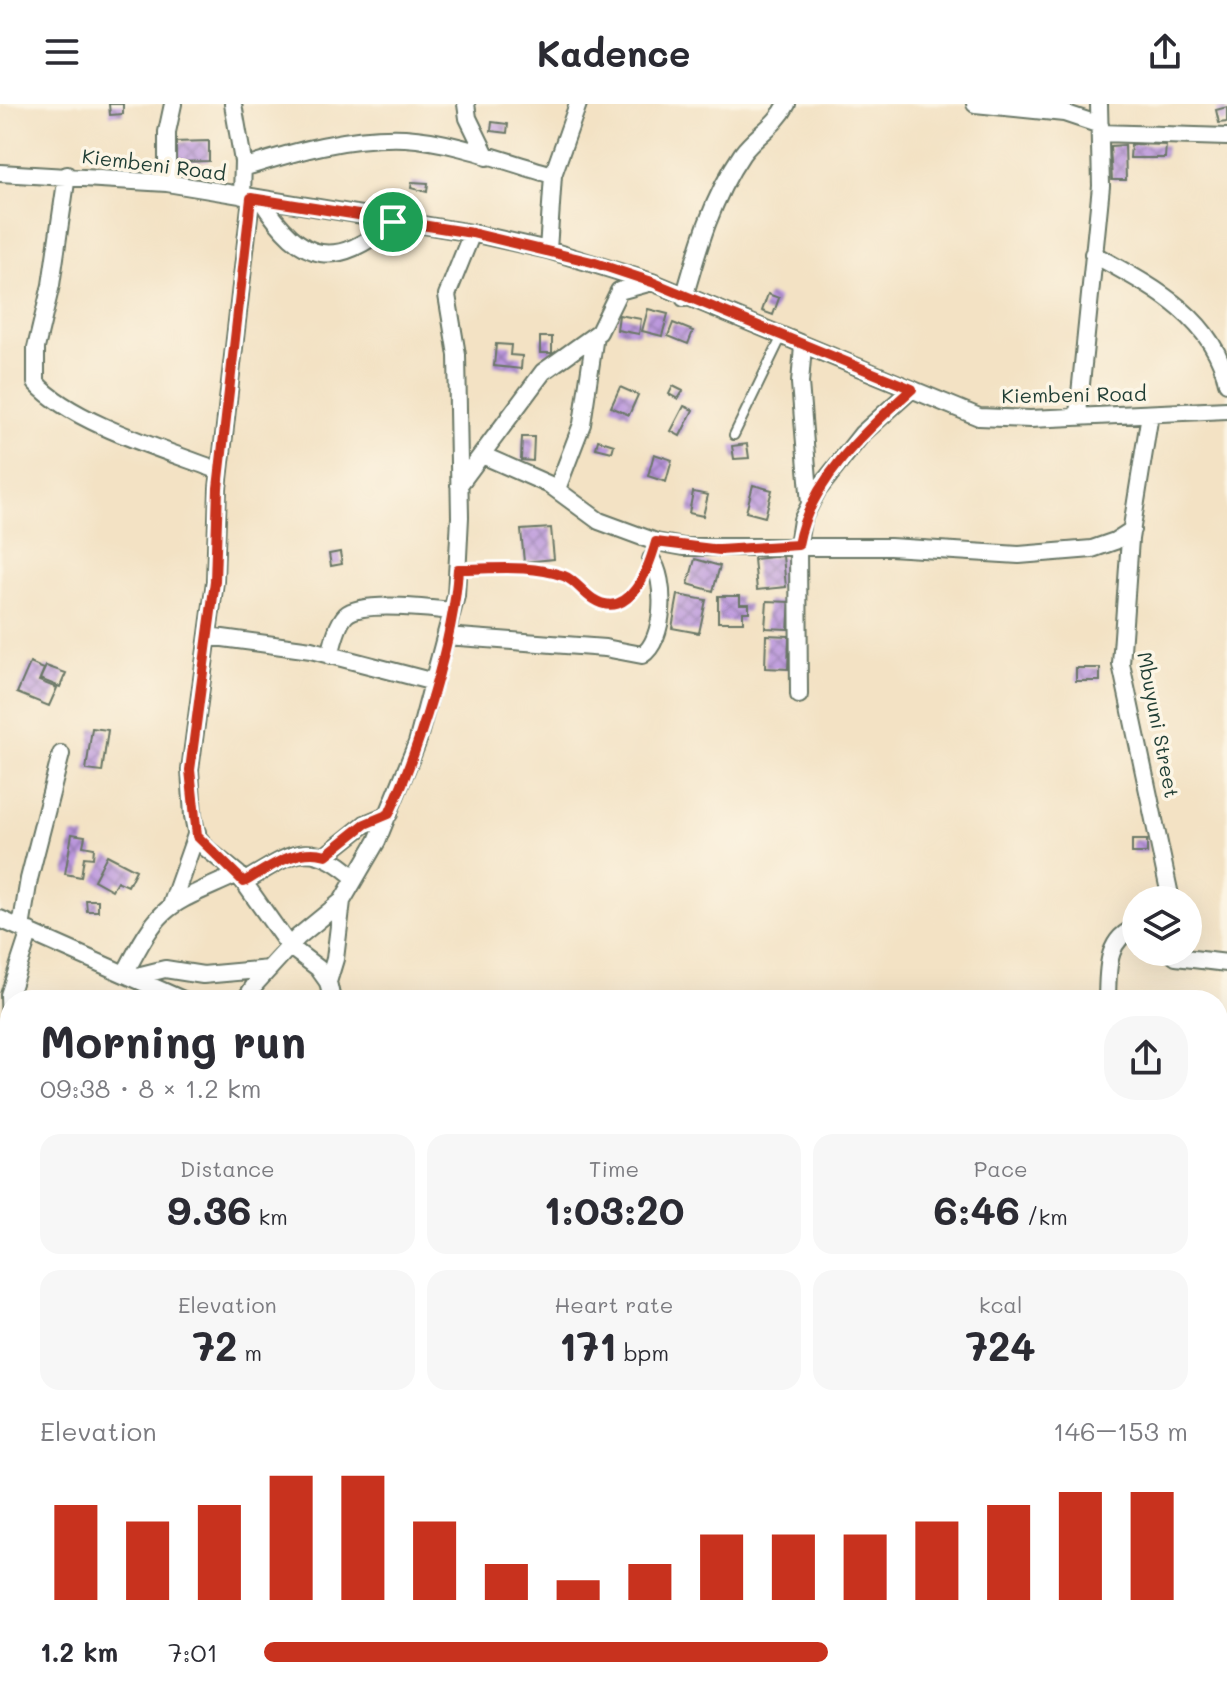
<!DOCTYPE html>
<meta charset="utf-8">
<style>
:root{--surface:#fff;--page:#f7f7f7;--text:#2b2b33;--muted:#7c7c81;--accent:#c8321e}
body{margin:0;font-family:Mali,sans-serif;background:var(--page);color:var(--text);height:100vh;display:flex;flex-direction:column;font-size:30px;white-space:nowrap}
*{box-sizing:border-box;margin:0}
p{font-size:26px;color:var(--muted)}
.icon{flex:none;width:44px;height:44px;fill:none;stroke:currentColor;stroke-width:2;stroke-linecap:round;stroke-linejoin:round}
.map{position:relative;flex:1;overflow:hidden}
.sheet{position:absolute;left:0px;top:886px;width:1228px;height:708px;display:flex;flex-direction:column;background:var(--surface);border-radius:32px 32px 0 0;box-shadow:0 8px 32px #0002}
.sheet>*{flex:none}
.controls{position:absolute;left:1122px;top:782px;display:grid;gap:16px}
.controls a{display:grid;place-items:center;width:80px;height:80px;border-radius:50%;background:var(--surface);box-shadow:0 8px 32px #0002;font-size:40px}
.pin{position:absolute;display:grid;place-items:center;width:68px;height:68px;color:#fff;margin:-34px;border:4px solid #fff;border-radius:50%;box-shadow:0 2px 8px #0007}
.round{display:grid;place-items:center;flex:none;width:84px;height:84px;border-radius:32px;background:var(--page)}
.headline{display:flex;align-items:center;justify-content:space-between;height:136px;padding:0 40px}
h1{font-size:44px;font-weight:800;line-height:60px}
.metrics{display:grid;grid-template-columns:repeat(3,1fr);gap:12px;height:136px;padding:8px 40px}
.metrics div{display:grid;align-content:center;border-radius:20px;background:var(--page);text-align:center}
.metrics b{font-size:40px;font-weight:800}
.metrics small{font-size:22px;font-weight:400}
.metrics p{font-size:22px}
.chart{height:224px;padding:16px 40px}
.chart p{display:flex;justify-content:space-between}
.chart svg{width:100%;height:144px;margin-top:8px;stroke:var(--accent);stroke-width:6}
ul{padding:0 40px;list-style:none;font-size:26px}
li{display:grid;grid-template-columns:128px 96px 1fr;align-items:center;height:60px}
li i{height:20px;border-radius:10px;background:var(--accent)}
header{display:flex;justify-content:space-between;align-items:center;height:104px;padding:0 40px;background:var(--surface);font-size:36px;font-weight:800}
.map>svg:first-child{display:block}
</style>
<header><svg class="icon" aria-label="menu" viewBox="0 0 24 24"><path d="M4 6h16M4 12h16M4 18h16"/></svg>Kadence<svg class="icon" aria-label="share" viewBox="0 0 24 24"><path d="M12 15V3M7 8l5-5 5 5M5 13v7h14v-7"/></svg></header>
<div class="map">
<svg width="1227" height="1594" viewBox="0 0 1227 1594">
<defs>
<pattern id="building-cross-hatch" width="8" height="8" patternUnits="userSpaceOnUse" patternTransform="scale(2)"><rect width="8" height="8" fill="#bb97dd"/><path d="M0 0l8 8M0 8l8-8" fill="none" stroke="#977cb4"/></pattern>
</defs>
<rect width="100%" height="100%" fill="#fcf5e5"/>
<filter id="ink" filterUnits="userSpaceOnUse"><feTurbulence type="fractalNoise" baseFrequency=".0125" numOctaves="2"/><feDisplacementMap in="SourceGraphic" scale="16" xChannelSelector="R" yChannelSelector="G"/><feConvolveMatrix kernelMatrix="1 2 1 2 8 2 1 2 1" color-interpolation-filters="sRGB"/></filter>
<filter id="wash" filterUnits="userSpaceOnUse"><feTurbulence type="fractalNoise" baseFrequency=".006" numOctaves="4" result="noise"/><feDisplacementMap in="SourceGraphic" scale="32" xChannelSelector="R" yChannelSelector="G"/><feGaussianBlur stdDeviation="1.8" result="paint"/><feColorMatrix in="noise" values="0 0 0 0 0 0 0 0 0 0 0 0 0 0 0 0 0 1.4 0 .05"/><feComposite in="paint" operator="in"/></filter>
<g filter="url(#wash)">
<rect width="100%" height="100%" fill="#f3e2c4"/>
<g id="blocks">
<path fill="url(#building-cross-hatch)" d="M109 0H123V10L110 11Z
M1227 3V18L1219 19 1216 6Z
M492 18 508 20 507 29 491 27Z
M209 37V57L173 58V38Z
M1131 40 1166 41 1165 54H1130Z
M1125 41 1126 76H1112L1110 42Z
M412 78 428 79 427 88 411 84Z
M768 190 779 194 773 211 762 207Z
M648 205 668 210 662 232 642 227Z
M619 211 641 215 639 230 617 226Z
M673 219 693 227 688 240 668 232Z
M540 233H552V249H540Z
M496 240 511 241 510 251 522 252 521 265 494 262Z
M673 282 683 287 678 295 669 290Z
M620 283 638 291 629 311 611 303Z
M684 302 693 306 680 332 671 327Z
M522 333H534L533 357 521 356Z
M598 336 614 341 612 348 596 344Z
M747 340 749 354 734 355 732 342Z
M654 350 672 356 666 378 648 372Z
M753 381 772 386 765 413 746 408Z
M693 388 708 391 703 412 689 409Z
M551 424 554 455 524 458 521 426Z
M340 448 342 460 331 462 329 450Z
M783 452 786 483 757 486 754 455Z
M695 455 720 462 713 487 688 480Z
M678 491 706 496 699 529 672 524Z
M718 492H740V500H749V508H743V518H718Z
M767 497 790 498 788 525 765 524Z
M766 531 789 532 788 565 765 564Z
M30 559 44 565 39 577 57 584 49 602 17 589Z
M46 562 66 569 60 583 40 575Z
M1076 564H1100V577H1076Z
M92 624 108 626 102 668 86 666Z
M72 730 85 732 83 742 94 744 93 754 84 753 81 773 65 770Z
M1132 736H1147V749H1132Z
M107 751 136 766 128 782 117 777 112 786 94 776Z
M86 796H98V807H87Z
M1219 1113 1227 1116 1221 1134 1218 1132Z
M1222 1466 1227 1469V1492L1218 1505V1472Z
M751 1584H771L772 1593 752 1594Z
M846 1584H866V1591L846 1590Z"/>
</g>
</g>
<g filter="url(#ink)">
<use href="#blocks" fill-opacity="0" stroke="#697766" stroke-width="2"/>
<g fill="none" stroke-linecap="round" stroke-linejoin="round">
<g stroke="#697766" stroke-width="12">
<path id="service" d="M734 331 781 234"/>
</g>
<g stroke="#697766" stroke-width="20">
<path id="minor" d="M233 0 243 57 242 92
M466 0 468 14 487 53
M975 0 1064 9 1100 21
M1100 29 1227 33
M243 64C296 47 348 32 405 34 454 37 506 58 553 71
M0 69 167 79 472 129 548 146 652 178 979 313 1030 315 1227 306
M67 71 51 181 36 244V279C72 319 168 347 220 367
M167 79V28L173 0
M251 94 218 384 215 477 190 666 193 712 197 732 207 745 238 770 289 842 318 864 328 878 332 896
M261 96C303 161 335 165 393 118
M548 146 553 71 578 0
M1093 150C1147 180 1214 212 1227 279
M684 194C698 144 712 94 742 50 756 31 776 22 787 0
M803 242 800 279 810 400
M1078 310 1101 82 1099 0
M1150 310 1130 435 1121 560 1171 796
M482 351 550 381 599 417 656 438 684 443H890L1019 451 1092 445 1115 437 1132 426
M459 381 543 268 599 228 619 187 652 178
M557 385 582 320 595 231
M208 532 311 546 434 578
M446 532 605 544 642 551C665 537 667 475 651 455
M330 552C333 539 337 520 346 511 362 496 431 505 452 507
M799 591 798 441 802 416 817 387 862 330 912 285
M326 751 365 720 389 710
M244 778C291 750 309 732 355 774
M172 799 197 728
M0 815 183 896
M21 824 29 775 61 650
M1170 848 1176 853 1227 859
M125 869C163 796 166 803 238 770
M133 873 165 865 203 871 269 865
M328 878 335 855 342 797
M245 896 256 879 298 833 342 797 377 737 417 639 456 492 460 413 457 251 447 191 472 129
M1107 896C1108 869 1105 834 1136 824
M10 925 9 891 30 827
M0 1218 10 1210
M0 1256 10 1260
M10 1382 6 1448 10 1484
M1218 1427 1227 1433
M0 1577 10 1578
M41 1584 45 1594
M102 1584 247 1594
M332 1584 342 1594
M699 1584 700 1594
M272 1594V1584
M457 1594 460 1584
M972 1594 973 1584"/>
</g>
<path stroke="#697766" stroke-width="2" stroke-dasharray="6 6" stroke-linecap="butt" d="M471 465C501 465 537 460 566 473 594 485 592 512 631 492L643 474
M0 960 10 953"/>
<use href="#service" stroke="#fff" stroke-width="8"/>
<use href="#minor" stroke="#fff" stroke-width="16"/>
</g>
</g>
<g fill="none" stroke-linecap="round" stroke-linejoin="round" filter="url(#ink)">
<g stroke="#fff" stroke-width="16">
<path id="route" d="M251 94 472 129 592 158 652 178 912 285C866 326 809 378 798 441L720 446 656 438C649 463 630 519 593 495 583 489 575 476 564 472 530 460 493 465 458 465 454 536 419 645 389 710L365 720 326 751C297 742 268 764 244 778L197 732 190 666 215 477 218 384Z"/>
</g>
<use href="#route" stroke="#c8321e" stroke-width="10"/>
</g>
<g text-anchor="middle" stroke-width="7" stroke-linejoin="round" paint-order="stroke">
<g font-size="20" fill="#1f3d34" stroke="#fcf5e5">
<text transform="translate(154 61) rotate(7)" y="7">Kiembeni Road</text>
<text transform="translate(1074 291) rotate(-1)" y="7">Kiembeni Road</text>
<text transform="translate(1158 621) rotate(79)" y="7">Mbuyuni Street</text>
</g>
</g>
</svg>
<div class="controls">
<a><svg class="icon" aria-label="layers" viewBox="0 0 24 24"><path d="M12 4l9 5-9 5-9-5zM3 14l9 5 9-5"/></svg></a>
</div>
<div class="pin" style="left:393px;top:118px;background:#1e9e55"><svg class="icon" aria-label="arrive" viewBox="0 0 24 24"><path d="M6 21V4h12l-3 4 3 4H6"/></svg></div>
<section class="sheet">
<div class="headline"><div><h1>Morning run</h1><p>09:38 · 8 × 1.2 km</p></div><a class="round"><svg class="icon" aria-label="share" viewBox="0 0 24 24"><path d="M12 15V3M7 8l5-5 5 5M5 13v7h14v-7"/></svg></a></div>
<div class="metrics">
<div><p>Distance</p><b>9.36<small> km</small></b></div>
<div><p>Time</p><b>1:03:20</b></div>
<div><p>Pace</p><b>6:46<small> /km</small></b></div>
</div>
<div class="metrics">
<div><p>Elevation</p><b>72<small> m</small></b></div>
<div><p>Heart rate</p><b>171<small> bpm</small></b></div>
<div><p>kcal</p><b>724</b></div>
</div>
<div class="chart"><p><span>Elevation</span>146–153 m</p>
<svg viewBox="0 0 160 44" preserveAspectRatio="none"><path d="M5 44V15M15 44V20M25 44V15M35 44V6M45 44V6M55 44V20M65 44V33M75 44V38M85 44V33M95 44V24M105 44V24M115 44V24M125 44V20M135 44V15M145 44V11M155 44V11"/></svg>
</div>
<ul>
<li><b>1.2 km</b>7:01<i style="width:61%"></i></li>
</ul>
</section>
</div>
